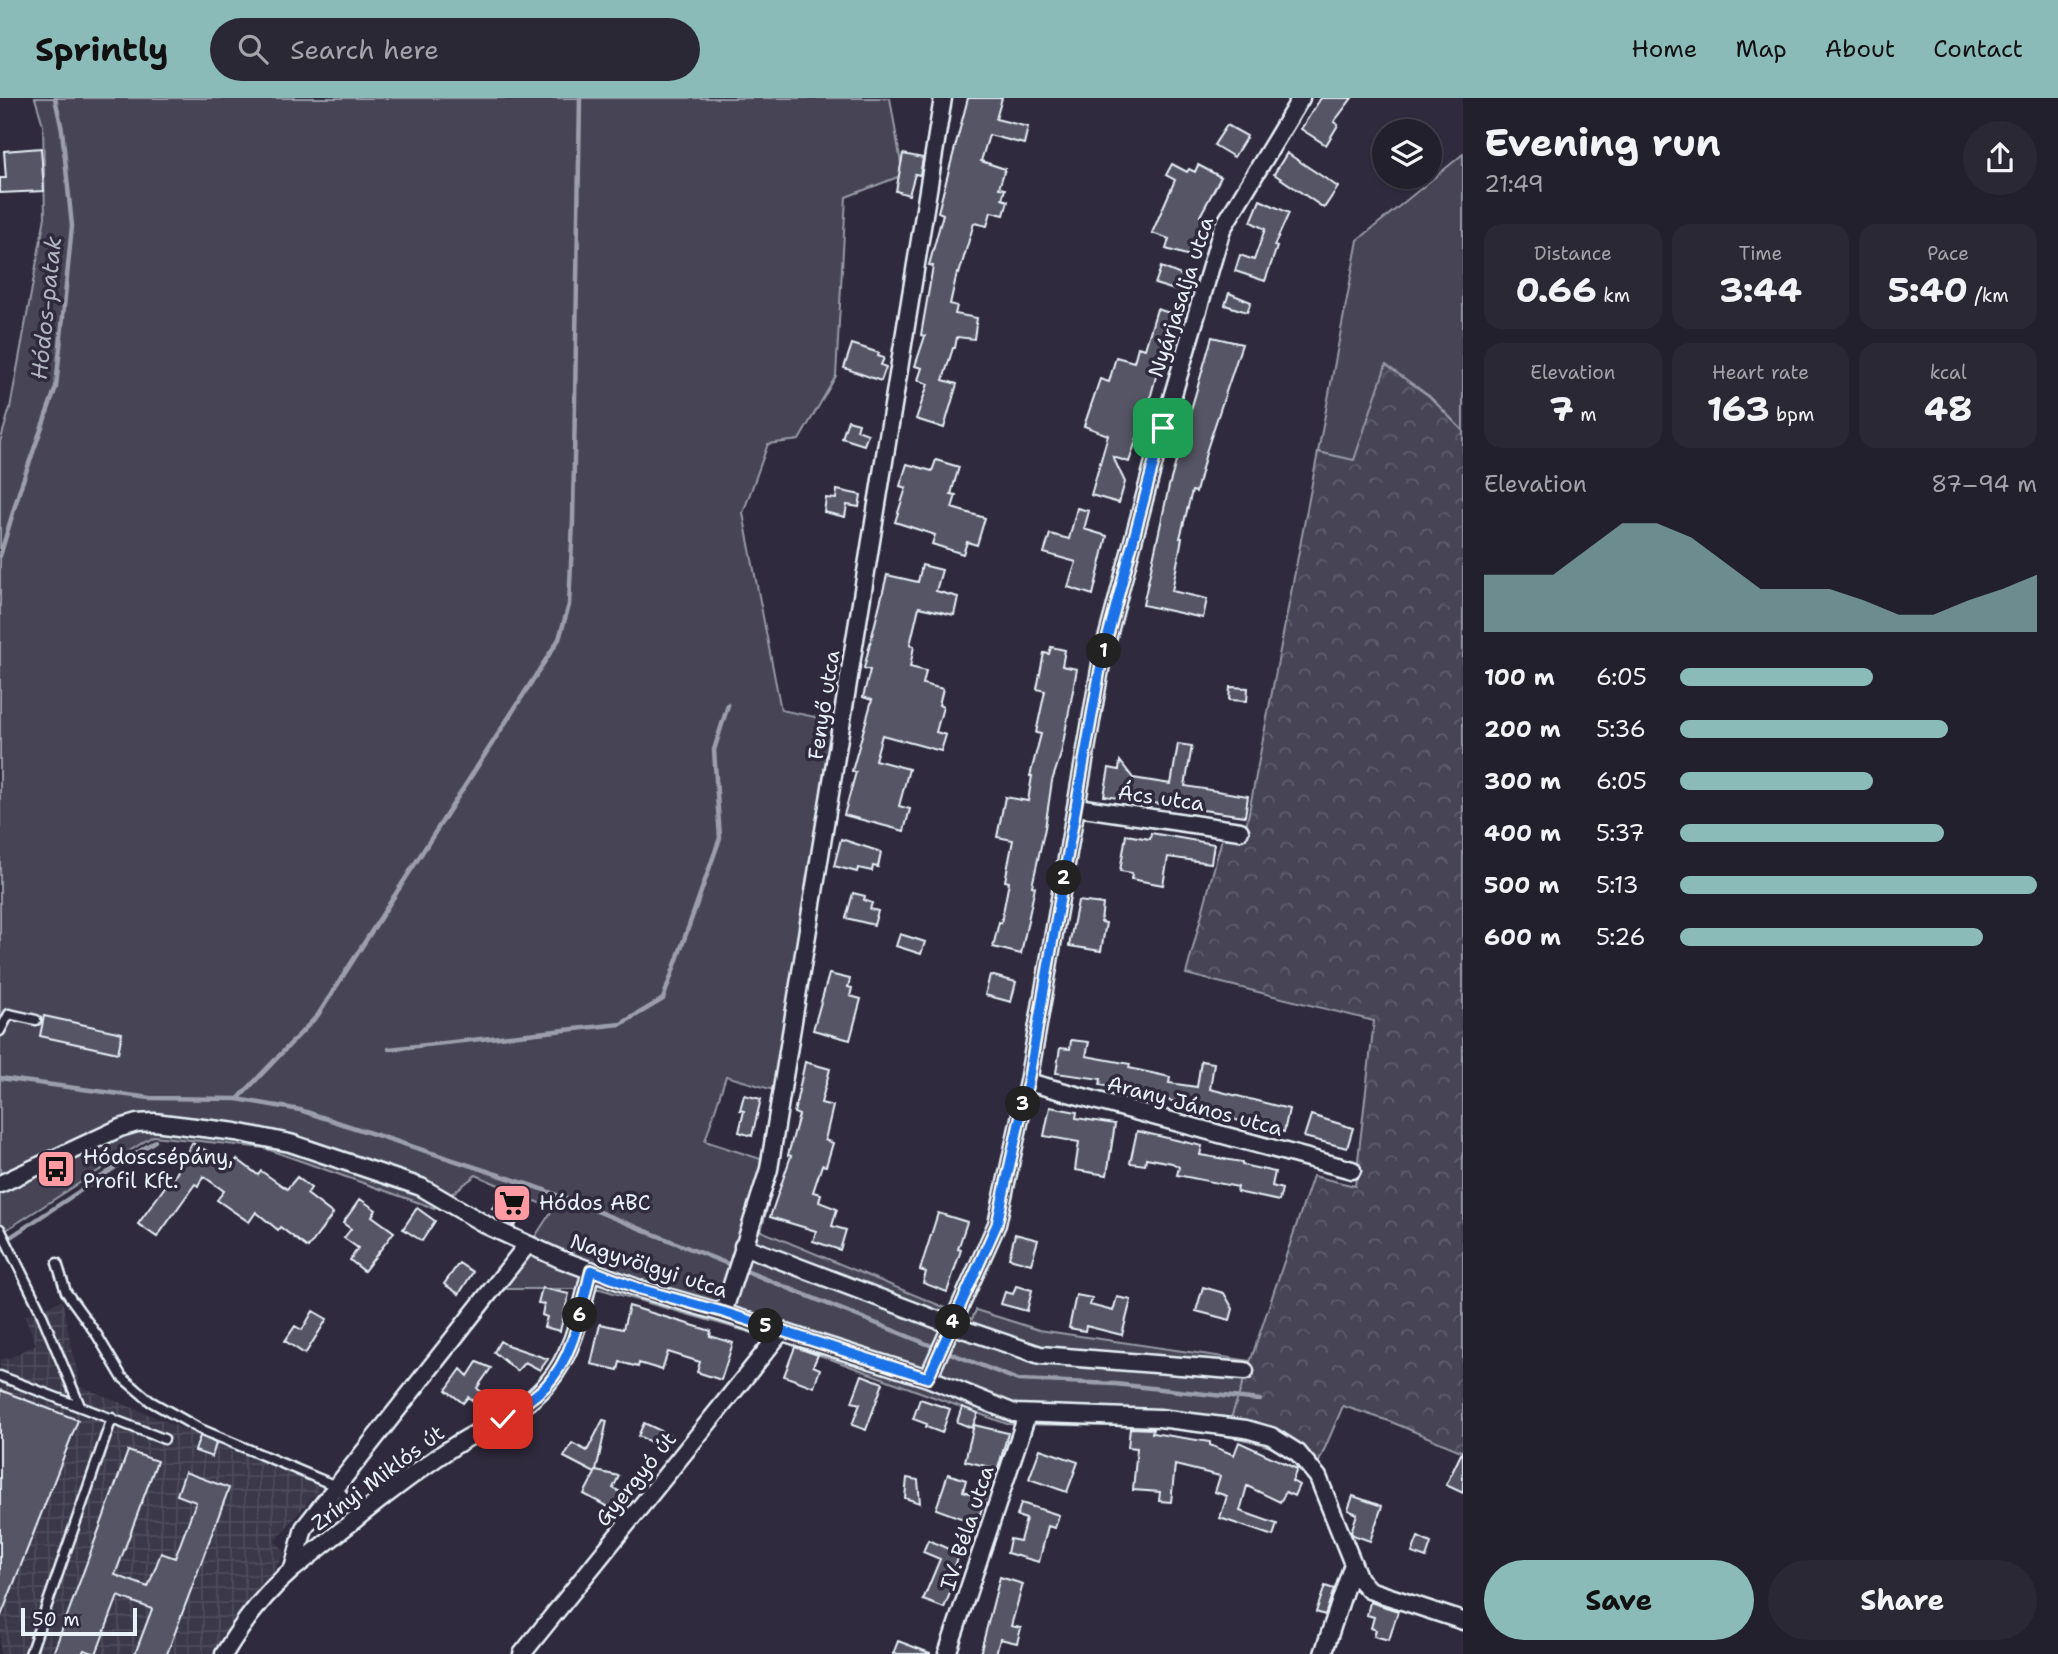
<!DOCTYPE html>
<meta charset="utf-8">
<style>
:root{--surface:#23202e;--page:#2b2836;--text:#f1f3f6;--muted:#a3a3aa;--line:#403e4a;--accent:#8bbbb9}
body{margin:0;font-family:"Shantell Sans",sans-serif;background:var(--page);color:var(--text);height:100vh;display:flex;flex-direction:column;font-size:26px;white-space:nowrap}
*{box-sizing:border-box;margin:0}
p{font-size:23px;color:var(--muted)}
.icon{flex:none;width:38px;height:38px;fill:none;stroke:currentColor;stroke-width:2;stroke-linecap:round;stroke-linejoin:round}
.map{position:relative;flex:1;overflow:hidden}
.panel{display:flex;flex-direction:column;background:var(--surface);width:595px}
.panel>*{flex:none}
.controls{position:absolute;left:1372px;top:21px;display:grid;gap:14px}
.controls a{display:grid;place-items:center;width:70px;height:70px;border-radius:50%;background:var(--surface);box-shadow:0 2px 5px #0004,0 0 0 2px var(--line);font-size:35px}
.scale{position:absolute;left:21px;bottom:18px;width:116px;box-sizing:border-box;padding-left:7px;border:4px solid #e8f1f8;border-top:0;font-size:19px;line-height:24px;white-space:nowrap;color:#e8f1f8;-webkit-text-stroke:5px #2f2a3d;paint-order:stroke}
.pin{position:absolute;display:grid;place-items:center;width:60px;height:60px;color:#fff;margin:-30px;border-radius:14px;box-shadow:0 4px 10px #0006}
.km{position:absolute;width:35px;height:35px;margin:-18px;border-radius:50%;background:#222;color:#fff;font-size:19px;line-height:35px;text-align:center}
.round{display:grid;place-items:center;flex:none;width:74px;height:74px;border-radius:37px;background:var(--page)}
.head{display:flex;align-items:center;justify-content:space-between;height:119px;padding:0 21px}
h1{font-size:38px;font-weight:700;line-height:52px}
.figures{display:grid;grid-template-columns:repeat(3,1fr);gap:10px;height:119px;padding:7px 21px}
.figures div{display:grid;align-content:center;border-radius:18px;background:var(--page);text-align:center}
.figures b{font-size:35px;font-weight:700}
.figures small{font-size:19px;font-weight:400}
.figures p{font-size:19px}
.chart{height:196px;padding:14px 21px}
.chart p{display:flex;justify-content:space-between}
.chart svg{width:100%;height:126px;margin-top:7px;fill:var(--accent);opacity:.7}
.button{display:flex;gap:14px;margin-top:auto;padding:14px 21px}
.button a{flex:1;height:80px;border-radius:42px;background:var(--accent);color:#111;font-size:28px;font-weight:700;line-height:80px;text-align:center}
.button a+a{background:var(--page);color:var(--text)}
ul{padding:0 21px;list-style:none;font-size:23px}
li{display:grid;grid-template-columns:112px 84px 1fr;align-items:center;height:52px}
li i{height:18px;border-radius:9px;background:var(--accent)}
header{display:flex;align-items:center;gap:42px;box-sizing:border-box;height:98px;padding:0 35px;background:var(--accent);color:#111}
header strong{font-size:33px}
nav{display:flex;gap:38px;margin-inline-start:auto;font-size:24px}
.search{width:490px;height:63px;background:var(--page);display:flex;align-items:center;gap:18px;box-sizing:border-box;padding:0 24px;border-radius:38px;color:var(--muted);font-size:26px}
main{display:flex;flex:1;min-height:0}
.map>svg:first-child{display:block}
</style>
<header>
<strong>Sprintly</strong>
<div class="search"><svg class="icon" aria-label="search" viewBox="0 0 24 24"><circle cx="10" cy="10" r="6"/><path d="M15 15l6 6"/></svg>Search here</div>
<nav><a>Home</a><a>Map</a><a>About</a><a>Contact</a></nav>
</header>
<main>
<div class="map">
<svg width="1463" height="1556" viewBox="0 0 1463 1556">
<defs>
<pattern id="industrial-grid" width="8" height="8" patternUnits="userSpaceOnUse" patternTransform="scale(1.75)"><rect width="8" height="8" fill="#3b3749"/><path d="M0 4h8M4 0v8" fill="none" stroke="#4e4b5b"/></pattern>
<pattern id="forest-crowns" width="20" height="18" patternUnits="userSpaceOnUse" patternTransform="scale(1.75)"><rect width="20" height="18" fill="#464455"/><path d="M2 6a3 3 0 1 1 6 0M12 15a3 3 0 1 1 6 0" fill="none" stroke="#615f6e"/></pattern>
</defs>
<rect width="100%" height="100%" fill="#2f2a3d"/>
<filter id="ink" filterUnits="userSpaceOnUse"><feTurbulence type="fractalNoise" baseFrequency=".0143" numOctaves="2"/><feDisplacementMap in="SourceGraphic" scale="14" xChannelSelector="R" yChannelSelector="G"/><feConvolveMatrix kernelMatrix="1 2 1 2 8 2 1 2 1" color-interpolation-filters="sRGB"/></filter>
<g filter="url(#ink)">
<path fill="url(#industrial-grid)" d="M62 1202 80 1288 322 1388 275 1443 286 1454 219 1556H0V1261L9 1260 36 1246 24 1218Z"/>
<path fill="#464455" stroke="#979aa6" stroke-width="2" d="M35 0H890L903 77 846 99 836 278 799 342 768 346 743 415 781 612 849 626 787 996 726 978 705 1043 779 1067 761 1133 972 1221 976 1212 1039 1232 1251 1263 1225 1338 1171 1329 1007 1326 787 1245 600 1191H501L553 1111 476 1077 434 1110 264 1050 153 1038 0 1136V344L10 310 45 119 43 27Z
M1463 56V333L1429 298 1354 363 1318 354 1358 142Z"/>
<path fill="url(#forest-crowns)" stroke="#979aa6" stroke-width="2" d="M1386 267 1429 298 1463 333V1354L1389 1323 1343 1308 1312 1380C1282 1350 1267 1345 1225 1338L1313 1078 1355 1088 1374 923 1186 876 1222 740H1244L1318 354 1354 362Z"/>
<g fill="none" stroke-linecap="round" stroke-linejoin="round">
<path stroke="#9c9fab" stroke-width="4.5" d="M0 458 20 391 56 289 72 128 62 32 55 0
M389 951 621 926 663 901 720 740 714 652 728 607
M0 980 150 1000 237 1001 300 1012 542 1091 733 1168
M238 1001 318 917 559 541 569 507 573 423 580 0
M0 1146 155 1043
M741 1171 937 1250
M945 1253 1018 1282 1115 1286 1260 1302"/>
</g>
<path fill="#575565" stroke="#e8f1f8" stroke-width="2" d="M968 0H1002L996 21 1028 29 1024 46 989 37 981 63 1005 71 999 90 1005 91 1002 101 1008 103 1004 117 991 114 987 128 974 125 959 176 957 175 950 206 957 208 955 216 977 220 974 241 957 239 955 250H953L943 282 957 286 944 330 916 321 928 286 918 282 922 270 915 268 925 238 921 237 933 168 929 167 943 116 938 114Z
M1321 0H1352L1334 24 1338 27 1326 47 1301 31Z
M1227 27 1247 38 1234 59 1214 47Z
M41 50 44 93 0 95V80H6L4 53Z
M1287 55 1338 89 1324 110 1274 76Z
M903 56 923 60 920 77 915 76 909 97 896 93Z
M1172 66 1187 74 1189 71 1195 74 1198 67 1221 79 1200 118 1209 121 1193 159 1166 151 1169 141 1152 135 1175 82 1166 77Z
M1260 102 1289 115 1274 148 1277 149 1265 183 1235 173 1240 157 1254 162 1265 131 1251 124Z
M1161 169 1186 179 1181 194 1155 186Z
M1229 195 1251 204 1247 214 1225 207Z
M1157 211 1173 216 1151 297 1129 364 1113 359 1125 384 1119 405 1091 397 1108 337 1084 328 1100 281 1109 284 1116 259 1134 264 1138 249 1145 251Z
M1212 239 1242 246 1207 351 1196 394 1192 393 1180 440H1182L1172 493 1207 501 1203 520 1143 507 1169 388Z
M852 246 879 255 878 258 884 260 881 267 886 269 881 283 844 270Z
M848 322 859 325 857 332 868 336 864 347 842 340Z
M936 362 959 369 951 396 956 397 952 410 985 420 977 447 967 444 963 456 932 446 935 437 895 424 906 390 900 388 907 366 932 373Z
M837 392 861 397 859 409 847 407 845 419 824 414 826 400 836 401Z
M1077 410 1089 413 1084 431 1107 438 1093 497 1068 489 1076 464 1044 455 1050 436 1069 441Z
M922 467 942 472 936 493 958 499 954 517 919 509 910 547 914 548 910 569 926 573 923 586 943 591 939 607 943 609 936 634 946 637 941 653 882 637 875 662 909 671 899 708 910 711 904 733 844 717 856 674 852 673 872 602 863 599 870 572 864 570 887 477 918 484Z
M1051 549 1065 552 1062 568 1077 571 1061 656 1052 683 1045 730 1032 788 1035 789 1021 856 993 849 999 824 1001 825 1009 784 1005 783 1013 742 997 739 1005 699 1028 703 1032 678H1030L1041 636 1036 635 1045 593 1037 591 1044 555 1049 556Z
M1230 589 1248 590 1247 603 1229 602Z
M1178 646 1192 648 1185 688 1248 698 1245 718 1104 698 1109 670 1119 672 1120 663 1133 680 1171 686Z
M1151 735 1214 746 1211 765 1168 759 1163 787 1131 781 1132 775 1120 773 1126 737 1150 741Z
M841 741 881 754 878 769 873 768 872 773 858 770 857 774 834 768Z
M853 795 865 798 864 802 872 805 870 811 878 813 874 827 846 820Z
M1078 803 1103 806 1101 824 1106 825 1101 853 1069 848Z
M900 836 925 844 921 856 896 848Z
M829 876 850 881 848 889 852 890 850 898 861 901 850 942 813 932Z
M990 877 1016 884 1011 904 985 897Z
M44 918 122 935 118 955 40 938Z
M1071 942 1089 944 1086 958 1130 966 1129 970 1170 979 1169 985 1197 989 1201 963 1214 965 1210 991 1289 1011 1284 1034 1220 1018V1015L1179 1009 1180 1005 1141 996V994L1100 987 1101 981 1056 975 1060 950 1070 951Z
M805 964 830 971 821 1005 833 1008 825 1042 833 1045 826 1068 822 1067 813 1094 821 1096 819 1104 837 1111 832 1128 846 1132 840 1152 813 1143 816 1133 770 1119 791 1058 788 1057 799 1017 794 1015Z
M744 997 761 1001 752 1038 739 1034 744 1013 740 1012Z
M1050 1009 1077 1014 1076 1020 1115 1026 1107 1077 1075 1072 1079 1044 1044 1038Z
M1311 1017 1353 1030 1347 1050 1304 1039Z
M1137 1033 1202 1048 1200 1057 1242 1064V1067L1275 1074 1272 1088 1282 1091 1279 1103 1237 1094 1238 1089 1177 1077 1179 1069 1172 1065 1146 1060 1145 1067 1130 1065Z
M192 1045 233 1067 237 1061 258 1077 261 1073 287 1091 297 1079 311 1090 307 1096 333 1116 308 1150 280 1129 278 1132 256 1114 249 1124 217 1102 224 1093 203 1078 198 1088 195 1086 157 1139 138 1126 167 1086 170 1088Z
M511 1087 518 1093 520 1090 533 1101 519 1117 522 1120 514 1128 492 1110Z
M360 1101 376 1112 372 1118 394 1134 364 1173 350 1162 358 1150 344 1140 351 1131 343 1125Z
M417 1110 435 1123 422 1143 403 1131Z
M938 1115 967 1124 958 1151 961 1152 947 1194 923 1185 926 1174 920 1172Z
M1015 1136 1038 1142 1031 1166 1009 1160Z
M459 1165 473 1174 459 1196 444 1186Z
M1016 1188 1032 1192 1027 1213 1001 1206 1005 1194 1013 1196Z
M1203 1189 1224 1195 1233 1211 1230 1222 1196 1213Z
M542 1190 569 1196 560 1233 544 1229 547 1219 542 1217 544 1206 538 1205Z
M1076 1197 1092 1200 1090 1207 1113 1213 1117 1199 1131 1202 1122 1237 1086 1228 1085 1233 1069 1230Z
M629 1208 711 1233 710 1238 733 1245 721 1282 697 1274 700 1264 668 1254 662 1272 639 1265 638 1269 620 1264 618 1272 591 1266 600 1226 623 1231Z
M313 1213 327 1221 305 1256 285 1243 295 1228 302 1232Z
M500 1243 507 1247 548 1261 540 1272 525 1264 517 1273 494 1254Z
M795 1249 818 1257 813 1268 820 1271 814 1289 784 1278Z
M477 1264 491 1270 477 1290 481 1294 473 1303 468 1299 463 1305 446 1292 461 1271 468 1278Z
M862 1277 883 1285 866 1332 852 1327 860 1306 852 1304Z
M0 1292 78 1322 1 1518H0Z
M920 1301 950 1311 942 1335 926 1329 927 1326 913 1321Z
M962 1309 978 1315 972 1330 957 1324Z
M603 1322 607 1323 596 1373 619 1378 613 1390 624 1396 615 1413 584 1396 595 1375 564 1359 572 1345 587 1353Z
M644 1325 672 1338 666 1351 638 1338Z
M974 1327 1008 1335 998 1371 965 1363Z
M1130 1330 1153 1331 1152 1335 1210 1344V1347L1234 1357 1239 1344 1297 1371 1292 1383 1299 1387 1294 1398 1286 1394 1280 1404 1247 1388 1240 1413 1277 1426 1273 1438 1220 1420 1227 1398 1215 1394 1220 1378 1175 1367 1171 1404 1159 1403 1160 1394 1133 1392 1137 1350 1128 1349Z
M200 1338 216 1345 212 1359 195 1353Z
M1040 1351 1078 1364 1067 1394 1029 1381Z
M1463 1352V1395L1446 1387Z
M128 1353 157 1363 115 1477 148 1489 161 1455 175 1460 196 1404 177 1397 185 1374 229 1390 167 1556H135L152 1511 118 1498 96 1556 84 1552 82 1556H53Z
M948 1376 966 1382 963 1393 985 1400 977 1426 936 1411Z
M907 1380 918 1382 920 1405 905 1400Z
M1353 1398 1382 1408 1370 1443 1353 1437 1351 1434 1357 1416 1348 1412Z
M1021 1405 1059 1417 1055 1430 1048 1428 1039 1464 1007 1455 1010 1441 1020 1443 1026 1421 1017 1418Z
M1418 1439 1431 1445 1426 1460 1412 1455Z
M928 1442 960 1456 947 1485 953 1488 944 1510 923 1502 940 1461 923 1454Z
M1000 1479 1023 1486 1011 1528 1021 1530 1017 1545 1000 1541 996 1556H980Z
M1325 1488 1334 1491 1325 1517 1316 1514Z
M1370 1504 1398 1513 1389 1542 1374 1538 1376 1532 1371 1530 1374 1519 1367 1517Z
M898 1543 930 1555V1556H893Z"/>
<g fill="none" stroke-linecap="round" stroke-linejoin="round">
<g stroke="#e8f1f8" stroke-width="13">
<path id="service" d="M0 933 9 916 36 922
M0 1131 39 1210 80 1308
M57 1165 66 1194 97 1237 122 1279 150 1303 200 1331 336 1388 359 1418
M0 1278 164 1341
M30 1556 112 1320"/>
</g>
<g stroke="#e8f1f8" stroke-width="21">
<path id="minor" d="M1077 709 1240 733
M1028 984 1352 1072
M0 1086 120 1030 137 1025 154 1024 236 1034 290 1045 421 1089 488 1128 560 1161 640 1191 723 1215 928 1280 1014 1315 1159 1320 1246 1331 1271 1338 1298 1355 1318 1379 1359 1481 1369 1492 1463 1523
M743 1148 951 1227 1040 1257 1245 1273
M723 1215 769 1071 943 0
M928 1280 997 1126 1028 984 1102 560 1163 330 1222 131 1301 0
M293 1471 304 1430 527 1147
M224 1556C242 1526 266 1494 293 1471 346 1429 398 1385 454 1348 485 1328 523 1315 547 1286 575 1254 581 1212 591 1172
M522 1556 782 1233
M947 1556 1027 1317
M1323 1556 1353 1466"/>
</g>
<use href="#service" stroke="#2f2a3d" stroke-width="8"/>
<use href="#minor" stroke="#2f2a3d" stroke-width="16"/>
</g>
</g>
<g fill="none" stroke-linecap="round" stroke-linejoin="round" filter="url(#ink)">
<g stroke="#fff" stroke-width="14">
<path id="route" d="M503 1321C517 1310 534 1300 546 1288 575 1257 581 1211 591 1172L640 1191 723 1214 928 1280 997 1126 1028 984 1102 560 1163 330"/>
</g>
<use href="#route" stroke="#1a73e8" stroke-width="9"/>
</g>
<defs>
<g id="bus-square" transform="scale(2.0125)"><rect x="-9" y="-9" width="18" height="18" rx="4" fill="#ff9aa2" stroke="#2f2a3d"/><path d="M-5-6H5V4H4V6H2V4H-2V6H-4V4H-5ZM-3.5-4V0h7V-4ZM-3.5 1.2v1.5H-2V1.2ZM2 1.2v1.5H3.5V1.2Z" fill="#111"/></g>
<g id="supermarket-square" transform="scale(2.0125)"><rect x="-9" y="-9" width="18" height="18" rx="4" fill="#ff9aa2" stroke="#2f2a3d"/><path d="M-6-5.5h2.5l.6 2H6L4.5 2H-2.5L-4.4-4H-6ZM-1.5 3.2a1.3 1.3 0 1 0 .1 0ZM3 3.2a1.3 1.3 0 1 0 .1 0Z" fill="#111"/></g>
</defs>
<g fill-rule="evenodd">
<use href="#bus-square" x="56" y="1071"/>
<use href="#supermarket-square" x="512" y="1105"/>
</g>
<g text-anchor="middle" stroke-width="7" stroke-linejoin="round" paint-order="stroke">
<g font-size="21" fill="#e8f1f8" stroke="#2f2a3d">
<text transform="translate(1181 199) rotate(-72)" y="7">Nyárjasalja utca</text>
<text transform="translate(824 607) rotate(-81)" y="7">Fenyő utca</text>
<text transform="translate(1161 700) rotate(8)" y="7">Ács utca</text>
<text transform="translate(1195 1008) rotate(15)" y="7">Arany János utca</text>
<text transform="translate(649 1168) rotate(18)" y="7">Nagyvölgyi utca</text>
<text transform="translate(378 1380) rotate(-37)" y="7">Zrínyi Miklós út</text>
<text transform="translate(636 1381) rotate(-51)" y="7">Gyergyó út</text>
<text transform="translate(967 1430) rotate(-72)" y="7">IV. Béla utca</text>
</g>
<g font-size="21" fill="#e8f1f8" stroke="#2f2a3d" text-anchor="start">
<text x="83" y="1066">Hódoscsépány,<tspan x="83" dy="24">Profil Kft.</tspan></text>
<text x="539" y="1112">Hódos ABC</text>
</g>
<g font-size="23" font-style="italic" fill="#afb4be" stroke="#2f2a3d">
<text transform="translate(46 210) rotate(-84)" y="8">Hódos-patak</text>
</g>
</g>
</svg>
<div class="controls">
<a><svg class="icon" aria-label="layers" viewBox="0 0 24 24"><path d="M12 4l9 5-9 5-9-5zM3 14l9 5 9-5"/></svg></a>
</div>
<div class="scale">50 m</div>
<div class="pin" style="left:1163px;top:330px;background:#1e9e55"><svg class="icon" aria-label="arrive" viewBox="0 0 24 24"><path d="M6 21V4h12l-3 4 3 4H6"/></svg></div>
<div class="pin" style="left:503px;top:1321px;background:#d93025"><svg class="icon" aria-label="check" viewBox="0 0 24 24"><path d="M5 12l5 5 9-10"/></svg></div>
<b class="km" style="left:1104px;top:553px">1</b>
<b class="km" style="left:1064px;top:780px">2</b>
<b class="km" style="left:1023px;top:1006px">3</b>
<b class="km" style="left:953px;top:1224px">4</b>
<b class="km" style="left:766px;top:1228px">5</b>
<b class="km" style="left:580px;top:1217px">6</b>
</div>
<section class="panel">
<div class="head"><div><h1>Evening run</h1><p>21:49</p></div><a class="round"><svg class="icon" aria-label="share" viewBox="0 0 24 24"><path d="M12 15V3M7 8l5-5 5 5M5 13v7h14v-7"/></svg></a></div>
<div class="figures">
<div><p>Distance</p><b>0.66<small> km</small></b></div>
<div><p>Time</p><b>3:44</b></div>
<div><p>Pace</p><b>5:40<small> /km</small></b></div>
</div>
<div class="figures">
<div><p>Elevation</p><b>7<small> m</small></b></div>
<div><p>Heart rate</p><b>163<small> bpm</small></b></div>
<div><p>kcal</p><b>48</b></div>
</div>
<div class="chart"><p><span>Elevation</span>87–94 m</p>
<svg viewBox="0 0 160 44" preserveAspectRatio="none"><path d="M0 44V24L10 24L20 24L30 15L40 6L50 6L60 11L70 20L80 29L90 29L100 29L110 33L120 38L130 38L140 33L150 29L160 24V44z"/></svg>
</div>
<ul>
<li><b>100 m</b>6:05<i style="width:54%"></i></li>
<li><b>200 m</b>5:36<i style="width:75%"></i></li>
<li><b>300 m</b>6:05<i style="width:54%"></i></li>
<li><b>400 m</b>5:37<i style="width:74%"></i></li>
<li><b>500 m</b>5:13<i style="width:100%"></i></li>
<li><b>600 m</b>5:26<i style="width:85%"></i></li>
</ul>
<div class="button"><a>Save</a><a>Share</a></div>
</section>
</main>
